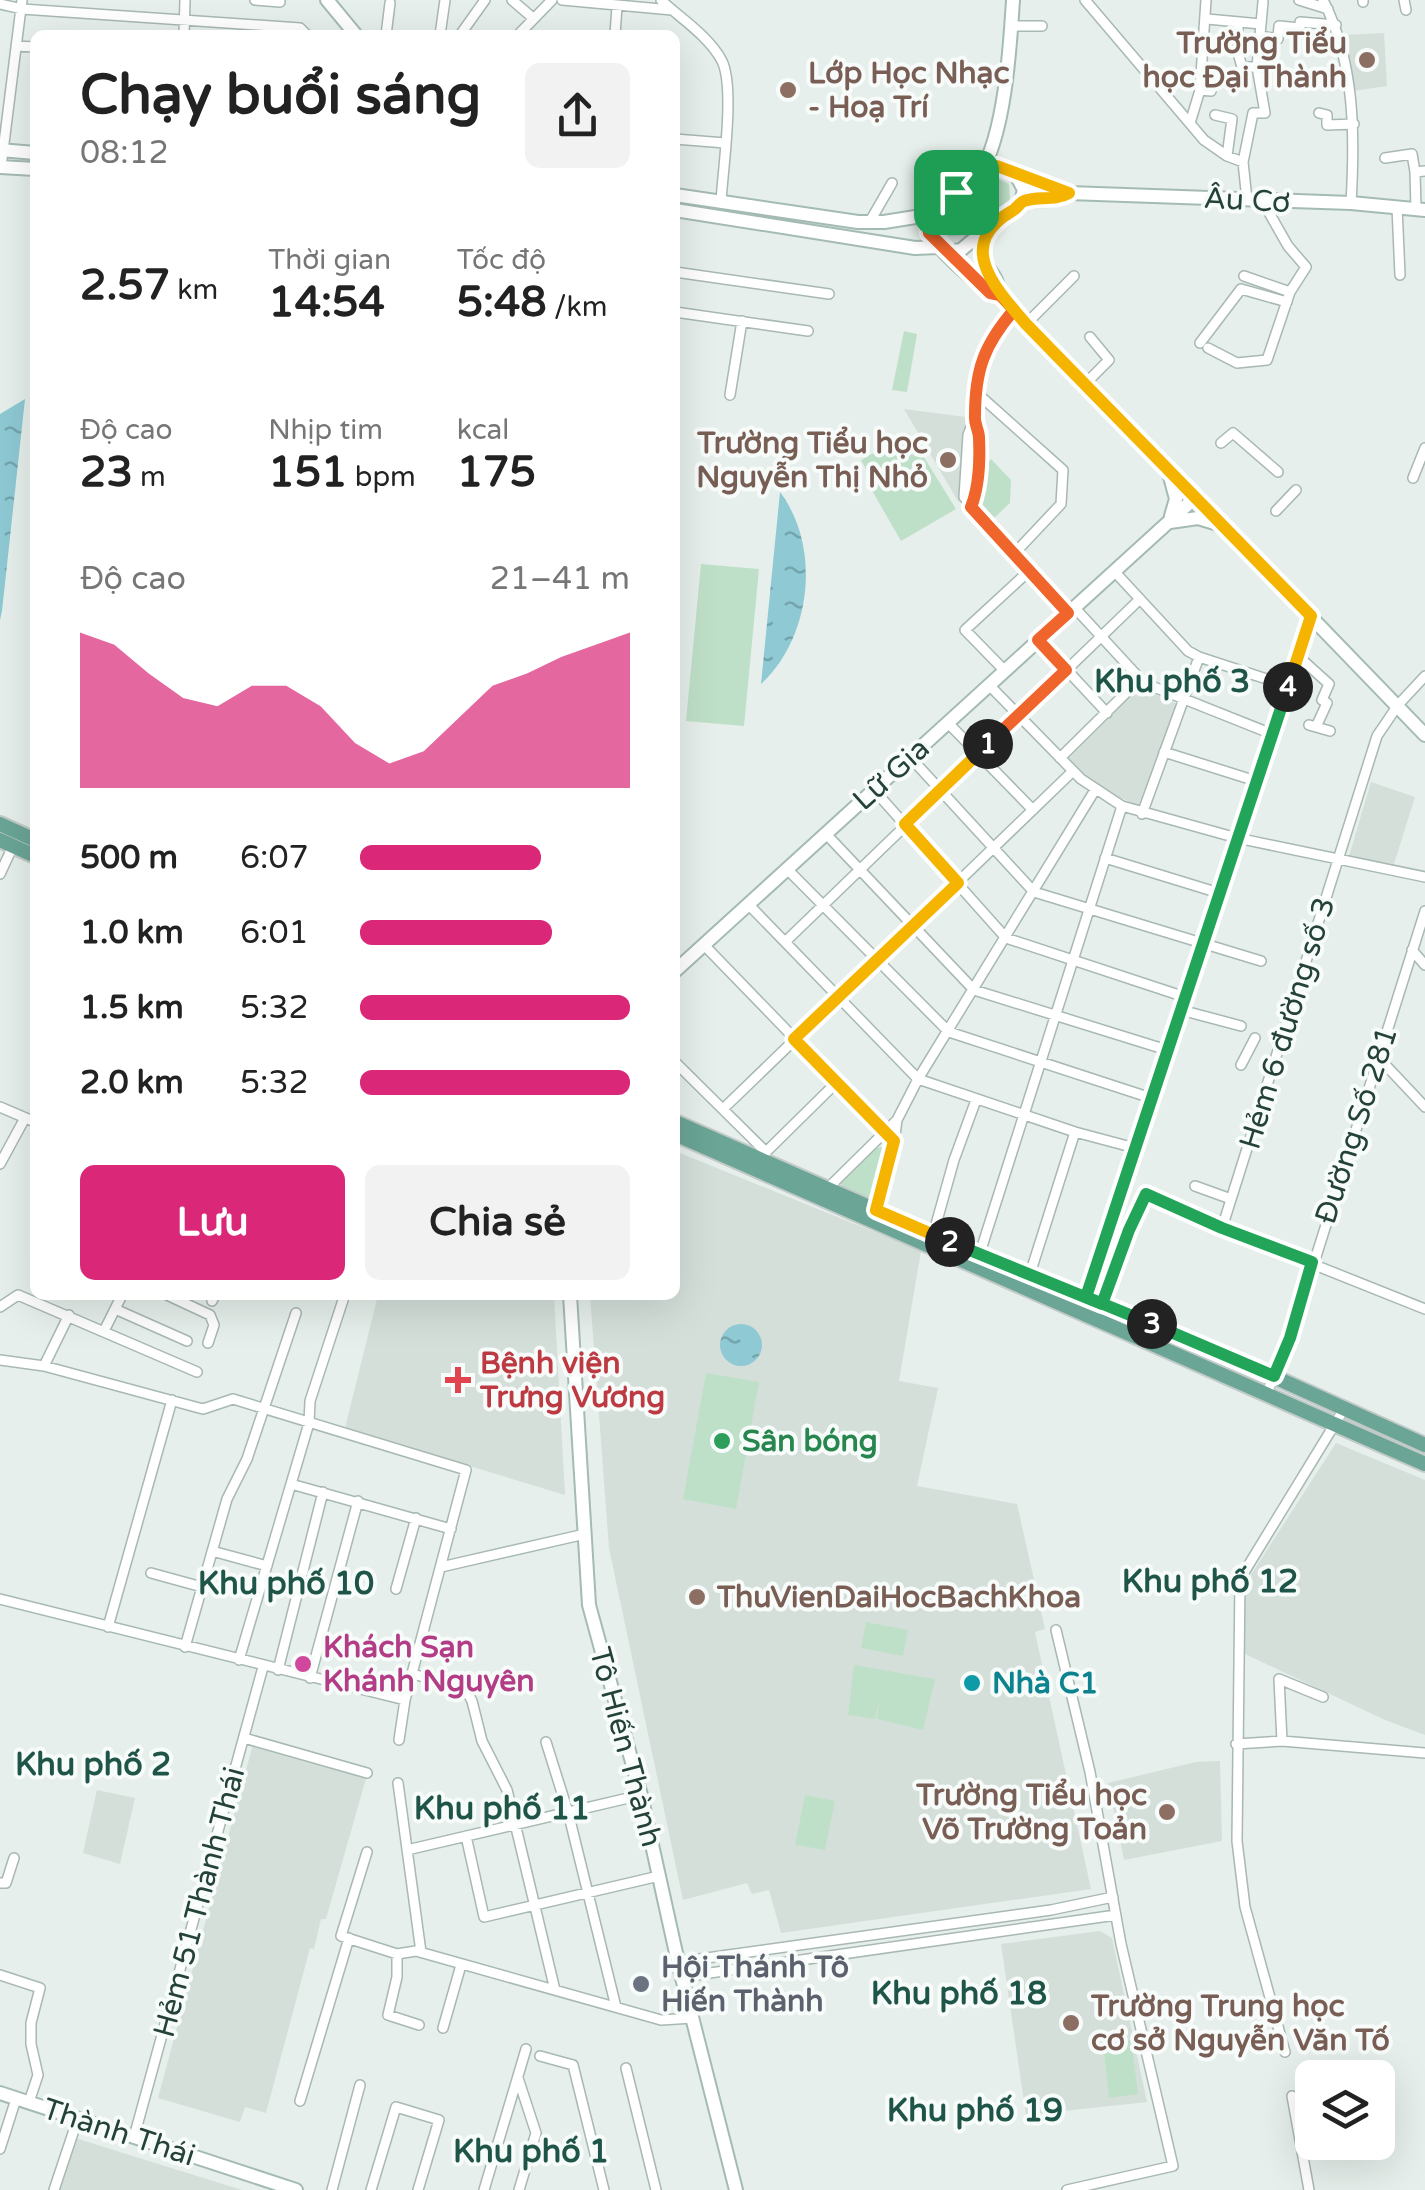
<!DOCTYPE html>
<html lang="vi">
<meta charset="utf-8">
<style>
:root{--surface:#fff;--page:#f2f2f2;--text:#222;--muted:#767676;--accent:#db2777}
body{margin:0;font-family:"Varela Round",sans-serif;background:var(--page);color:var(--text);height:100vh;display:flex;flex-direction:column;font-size:38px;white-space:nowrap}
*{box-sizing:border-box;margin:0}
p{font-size:32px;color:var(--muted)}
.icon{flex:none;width:55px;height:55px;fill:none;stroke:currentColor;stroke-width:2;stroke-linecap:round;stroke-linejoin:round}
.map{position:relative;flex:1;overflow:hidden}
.details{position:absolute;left:30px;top:30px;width:650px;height:1270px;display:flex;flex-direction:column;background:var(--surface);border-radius:15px;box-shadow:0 10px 40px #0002}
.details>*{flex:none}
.controls{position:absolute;left:1295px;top:2060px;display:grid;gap:20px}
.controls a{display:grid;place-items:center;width:100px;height:100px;border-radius:15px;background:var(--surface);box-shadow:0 10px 40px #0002;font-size:50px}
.pin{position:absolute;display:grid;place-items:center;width:85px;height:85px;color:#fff;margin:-42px;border-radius:20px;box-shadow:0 5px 15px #0006}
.km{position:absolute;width:50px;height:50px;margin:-25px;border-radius:50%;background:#222;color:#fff;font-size:28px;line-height:50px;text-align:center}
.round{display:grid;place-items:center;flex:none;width:105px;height:105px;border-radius:15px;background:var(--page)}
.head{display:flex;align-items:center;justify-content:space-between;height:170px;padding:0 50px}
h1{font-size:55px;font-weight:800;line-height:75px}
.metrics{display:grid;grid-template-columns:repeat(3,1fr);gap:15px;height:170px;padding:10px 50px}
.metrics div{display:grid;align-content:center}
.metrics b{font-size:42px;font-weight:800}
.metrics small{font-size:28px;font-weight:400}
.metrics p{font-size:28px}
.chart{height:280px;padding:20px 50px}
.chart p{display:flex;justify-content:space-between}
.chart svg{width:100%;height:180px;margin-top:10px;fill:var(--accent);opacity:.7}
.primary-button{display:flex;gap:20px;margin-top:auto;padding:20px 50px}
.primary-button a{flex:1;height:115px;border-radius:15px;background:var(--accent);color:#fff;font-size:40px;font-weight:800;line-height:115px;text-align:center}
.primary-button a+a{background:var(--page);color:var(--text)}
ul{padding:0 50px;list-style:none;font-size:32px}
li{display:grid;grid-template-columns:160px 120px 1fr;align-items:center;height:75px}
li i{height:25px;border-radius:12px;background:var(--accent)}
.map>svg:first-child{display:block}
</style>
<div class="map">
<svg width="1425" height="2190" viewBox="0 0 1425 2190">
<defs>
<pattern id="water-ripples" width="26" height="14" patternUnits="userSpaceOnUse" patternTransform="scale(2.5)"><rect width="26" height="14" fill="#8ec9d4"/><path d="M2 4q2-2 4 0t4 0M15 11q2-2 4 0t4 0" fill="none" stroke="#74a5ad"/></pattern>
</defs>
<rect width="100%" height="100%" fill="#e6efeb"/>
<path fill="#d4dfda" d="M1384 33 1387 86 1353 91 1343 35Z
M904 409 966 417 959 503Z
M1140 687 1179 705 1138 806 1097 786 1068 759Z
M1371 782 1415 797 1394 864 1349 856Z
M675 1151 921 1251 899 1381 938 1388 917 1486 1017 1504 1045 1629 1035 1632 1091 1889 781 1933 769 1890 752 1894 747 1883 683 1900 609 1548 590 1295H675Z
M378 1295H554L565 1495 345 1428Z
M1336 1443 1425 1480V1735L1385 1720 1243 1653 1245 1584Z
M253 1744 367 1775 326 1919H321L314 1949 310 1948 266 2113 245 2107 240 2122 158 2098Z
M1220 1761 1222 1841 1124 1860 1108 1783 1196 1762Z
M97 1790 135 1798 120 1864 83 1853Z
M1100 1931 1112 1938 1147 2102 1026 2115 1001 1944Z
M75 2138 242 2190H57Z"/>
<path fill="#bfe0c8" d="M996 178 1009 184 1010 199 967 235 949 236 939 224 944 208 974 194Z
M904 331 917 334 907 392 892 390Z
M909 433 956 509 901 541 870 487 874 484 861 460Z
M991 459 1011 480 1010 503 993 519 981 508 985 466Z
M701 564 759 569 744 726 686 721Z
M882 1147 888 1157 875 1196 868 1199 842 1188 841 1182 876 1148Z
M706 1373 759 1382 736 1509 683 1499Z
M866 1622 908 1630 903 1656 861 1648Z
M854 1665 935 1679 923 1730 877 1719 880 1700 875 1719 848 1715Z
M805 1795 835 1801 825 1850 795 1845Z
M1131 2040 1138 2094 1109 2098 1103 2044Z"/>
<path fill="url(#water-ripples)" d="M25 399 2 611 0 620V414Z
M780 492C822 548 811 638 761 684Z
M720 1345a21 21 0 1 1 42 0a21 21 0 1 1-42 0Z"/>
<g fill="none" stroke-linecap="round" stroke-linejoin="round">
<g stroke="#a8b8b2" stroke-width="12">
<path id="street" d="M255 0 280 2
M512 0 533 18
M562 0 672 10
M661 0C680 18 709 36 722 61 735 88 723 168 721 201
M1085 0 1204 140 1227 156 1243 162
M1299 0 1328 9
M1323 0C1355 62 1355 135 1351 203
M1404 0 1406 10
M1363 2V0
M0 4 22 9 300 28 307 35
M1207 19 1261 24
M1238 22V53L1242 67H1257
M1011 26H1042
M184 35 185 0
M386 35 390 3
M440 35 445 0
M460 35 485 0
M518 35 552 0
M615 35 617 6
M1260 36 1278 39 1279 26 1300 28V22L1336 25
M16 46 35 47
M1200 90 1211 91 1213 78 1222 79
M1319 113 1327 115V125L1354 124
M1215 115 1232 119 1227 156
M1190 123 1200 90 1206 0
M675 139 725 143
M1385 158 1412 154 1415 172 1425 171
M1 167 22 0
M1415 172 1416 209
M1247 200 1243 162 1253 113H1265L1257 67 1263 2
M1397 207 1400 275
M869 223 892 183
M675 272 829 294
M1244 276 1290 292
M1013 310 992 336 980 358 974 420 968 435 964 497 1068 613
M675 312 808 331
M1026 324 1074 276
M1200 343 1241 289 1287 302
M1208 348 1237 363 1267 360 1290 292 1306 267 1288 246 1263 202
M1084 385 1109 360 1090 337
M978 394 1063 470 1061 504 1013 555
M730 395 742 321
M1221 443 1233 433 1278 472
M1413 478 1425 448
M971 507C981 484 983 443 974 420
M1276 511 1296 490
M1114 571 1188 651 1199 657 1288 686
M1074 607 1144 683 1272 734
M1039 640 1107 713
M1298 656 1329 684 1322 700 1327 703 1316 727
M1005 671 965 630 1029 571
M989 685 1081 779 1122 806 1237 838 1425 877
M948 723 1033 810
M1309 725 1330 731
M1164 752 1256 781
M910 757 1034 892 1261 961
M1060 758 1140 679
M874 790 1006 938 1185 997
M1142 814 1199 657
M826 834 974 990 1167 1050
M1105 858 1219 893
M787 869 949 1032 1151 1098
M0 874 13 846
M748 904 918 1079 1075 1132 1135 1148
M785 942 1140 599
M704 945 894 1141
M1412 950 1425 965
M1181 1010 1241 1026
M1378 1057 1425 1107
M675 1062 766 1152 762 1159
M1241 1065 1255 1038
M0 1107 35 1122
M723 1109 1073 771
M766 1152 837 1082
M0 1164 25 1118
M1195 1186 1231 1199
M826 1190 897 1120 918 1079 1095 790
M876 1210 892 1157 897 1120
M1222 1228 1425 1309
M933 1235 954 1160 976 1100
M980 1253 1122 806
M1030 1274 1075 1132
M167 1295 210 1315 214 1325 208 1343
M1086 1297 1311 616
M212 1301 215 1295
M1102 1304 1129 1230 1146 1194 1222 1228 1377 736 1398 705 1425 676
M0 1307 18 1295 197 1372
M115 1309 187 1341
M104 1331 122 1295
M0 1360 44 1366 203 1409 233 1399 466 1470 405 1700 399 1740
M44 1366 69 1315
M1266 1395 1290 1339 1425 911
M291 1484 451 1529
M212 1551 267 1566
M441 1567 585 1534
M151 1573 202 1587
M396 1589 416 1518
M0 1599 405 1700
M108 1627 172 1400
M1056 1630 1090 1772 1121 1944 1173 2166 1067 2190
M185 1647 227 1499 247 1459 296 1313
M239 1660 309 1423 310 1401 344 1297
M278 1670 323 1492
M412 1674 456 1685 466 1690 472 1701 482 1741 507 1790 555 1990
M310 1678 358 1501
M244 1738 367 1773
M1282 1741 1279 1679 1323 1697
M546 1742 568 1812 616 2007
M1236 1744 1282 1741 1425 1753
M398 1783 421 1952
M466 1836 484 1917 659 1876
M407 1850 641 1795
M367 1852 341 1936 397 1954 416 1951 661 2020 693 2018
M0 1883H6L14 1858
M397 1954V1977L388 2015 419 2025
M678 1962 1051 1910 1113 1897
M0 1975 40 1988 31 2023V2044L38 2075 29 2102
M682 1977 1116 1915
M443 2028 461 1965
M1285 2052 1245 1907 1237 1841 1240 1579 1344 1409
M540 2056 573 2065 604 2190
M626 2068 656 2190
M518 2078 536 2133 519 2190
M1292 2096 1309 2190
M300 2101 349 1938
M134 2137 263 1667
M0 2149 16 2099
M54 2190 78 2118
M332 2190 360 2085
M371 2190 396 2107 439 2120 418 2190
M484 2190 526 2049"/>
</g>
<g stroke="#a4bbb3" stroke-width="16">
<path id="secondary" d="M327 0 356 35
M0 150 35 153
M0 167 35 169
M980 174C1005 133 1010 48 1013 0
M1019 177 1069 193 1351 203 1425 210
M675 195 858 222H884L928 215
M1022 201 1049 200 1069 193
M675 210 915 248 939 247
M989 226C972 274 996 261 1000 295L1425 735
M946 252 961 250 998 219 1020 205 1024 190 1015 173 997 166C985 173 976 181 964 188 955 193 944 194 936 202 905 232 969 274 990 293L1000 295
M1169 473 1176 499 1171 516
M1170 522 1198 518 1218 524
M675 971 1196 497
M570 1295 589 1605 641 1795 678 1962 736 2190
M0 2093 296 2190"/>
</g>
<g stroke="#c2cac8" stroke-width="18">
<path id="primary" d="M0 824 35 840
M0 840 35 856
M675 1122 933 1235 1219 1352 1425 1445
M675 1134 1425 1464"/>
</g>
<use href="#street" stroke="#fff" stroke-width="9"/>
<use href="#secondary" stroke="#fff" stroke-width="12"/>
<use href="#primary" stroke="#6aa596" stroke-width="14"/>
</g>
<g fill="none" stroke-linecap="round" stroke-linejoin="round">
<g stroke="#fff" stroke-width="20">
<path id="split-1" d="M956 192C935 198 924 212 929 233L990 293 1000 295 1014 310C984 345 975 370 975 416 974 424 979 430 979 438 980 459 979 487 971 507L1068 613 1038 640 1066 670 988 744"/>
</g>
<g stroke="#fff" stroke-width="20">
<path id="split-2" d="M950 1242 876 1210 894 1141 794 1039 958 883 905 824 988 744"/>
</g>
<g stroke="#fff" stroke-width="20">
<path id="split-3" d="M950 1242 1102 1304 1129 1230 1146 1194 1222 1228 1312 1262 1290 1338 1274 1376 1152 1324"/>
</g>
<g stroke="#fff" stroke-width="20">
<path id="split-4" d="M1152 1324 1086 1297 1288 687"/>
</g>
<g stroke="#fff" stroke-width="20">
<path id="split-5" d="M956 192 997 166 1069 193C1053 202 1038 195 1024 201 1019 203 1017 209 1012 211 954 245 995 288 1026 324L1311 616 1288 687"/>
</g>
<use href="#split-1" stroke="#f0652b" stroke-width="12"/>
<use href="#split-2" stroke="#f5b400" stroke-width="12"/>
<use href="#split-3" stroke="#22a559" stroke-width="12"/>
<use href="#split-4" stroke="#22a559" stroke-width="12"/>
<use href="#split-5" stroke="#f5b400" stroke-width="12"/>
</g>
<g fill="#8d6e63" stroke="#f7fbf9" stroke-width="4">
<circle cx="1367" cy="60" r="10"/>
<circle cx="788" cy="90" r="10"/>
<circle cx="948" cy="460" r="10"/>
<circle cx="697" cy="1597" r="10"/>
<circle cx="1167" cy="1812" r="10"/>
<circle cx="1071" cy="2023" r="10"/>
</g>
<path fill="#e0444e" stroke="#f7fbf9" stroke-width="4" d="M453 1365h10v10h10v10h-10v10h-10v-10h-10v-10h10z"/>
<circle fill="#2e9e5b" stroke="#f7fbf9" stroke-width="4" cx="722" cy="1441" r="10"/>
<circle fill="#d1479c" stroke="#f7fbf9" stroke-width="4" cx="303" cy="1664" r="10"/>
<circle fill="#0f9aa8" stroke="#f7fbf9" stroke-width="4" cx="972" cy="1683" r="10"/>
<circle fill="#6b7280" stroke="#f7fbf9" stroke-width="4" cx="641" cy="1984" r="10"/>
<g text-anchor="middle" stroke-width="8" stroke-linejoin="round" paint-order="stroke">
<g font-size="30" font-weight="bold" fill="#785e54" stroke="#f7fbf9" text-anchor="end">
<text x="1347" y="53">Trường Tiểu<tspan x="1347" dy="34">học Đại Thành</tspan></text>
<text x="808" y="83" text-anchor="start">Lớp Học Nhạc<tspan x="808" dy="34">- Hoạ Trí</tspan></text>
<text x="928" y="453">Trường Tiểu học<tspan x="928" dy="34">Nguyễn Thị Nhỏ</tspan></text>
<text x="717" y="1607" text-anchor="start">ThuVienDaiHocBachKhoa</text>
<text x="1147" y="1805">Trường Tiểu học<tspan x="1147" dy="34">Võ Trường Toản</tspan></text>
<text x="1091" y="2016" text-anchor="start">Trường Trung học<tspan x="1091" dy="34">cơ sở Nguyễn Văn Tố</tspan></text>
</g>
<g font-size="30" fill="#24423a" stroke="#f7fbf9">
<text transform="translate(1247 200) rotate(3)" y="10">Âu Cơ</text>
<text transform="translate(891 774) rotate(-42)" y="10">Lữ Gia</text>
<text transform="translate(1287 1023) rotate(-73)" y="10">Hẻm 6 đường số 3</text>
<text transform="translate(1356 1125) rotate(-72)" y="10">Đường Số 281</text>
<text transform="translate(626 1747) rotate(75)" y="10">Tô Hiến Thành</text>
<text transform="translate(199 1902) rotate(-75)" y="10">Hẻm 51 Thành Thái</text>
<text transform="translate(119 2132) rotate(18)" y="10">Thành Thái</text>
</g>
<g font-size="30" font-weight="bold" fill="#be3a42" stroke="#f7fbf9" text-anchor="start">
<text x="480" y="1373">Bệnh viện<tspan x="480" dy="34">Trưng Vương</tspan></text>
</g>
<g font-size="30" font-weight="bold" fill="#27864d" stroke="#f7fbf9" text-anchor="start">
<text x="742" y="1451">Sân bóng</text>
</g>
<g font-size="30" font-weight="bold" fill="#b23c85" stroke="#f7fbf9" text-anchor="start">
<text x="323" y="1657">Khách Sạn<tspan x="323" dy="34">Khánh Nguyên</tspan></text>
</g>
<g font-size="30" font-weight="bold" fill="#0d838f" stroke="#f7fbf9" text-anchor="start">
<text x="992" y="1693">Nhà C1</text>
</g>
<g font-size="30" font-weight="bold" fill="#5b616d" stroke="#f7fbf9" text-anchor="start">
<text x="661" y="1977">Hội Thánh Tô<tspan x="661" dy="34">Hiến Thành</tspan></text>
</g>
<g font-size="32" font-weight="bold" fill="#1f5548" stroke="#f7fbf9">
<text x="1172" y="692">Khu phố 3</text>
<text x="1210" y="1592">Khu phố 12</text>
<text x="286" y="1594">Khu phố 10</text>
<text x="93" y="1775">Khu phố 2</text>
<text x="502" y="1819">Khu phố 11</text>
<text x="959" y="2004">Khu phố 18</text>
<text x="975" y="2121">Khu phố 19</text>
<text x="531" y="2162">Khu phố 1</text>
</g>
</g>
</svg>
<div class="controls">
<a><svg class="icon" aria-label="layers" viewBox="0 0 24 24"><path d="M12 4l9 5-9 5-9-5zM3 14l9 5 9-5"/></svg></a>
</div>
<div class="pin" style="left:956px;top:192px;background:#1e9e55"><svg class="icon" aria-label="arrive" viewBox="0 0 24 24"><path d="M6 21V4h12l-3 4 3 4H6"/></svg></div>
<b class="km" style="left:988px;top:744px">1</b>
<b class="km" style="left:950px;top:1242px">2</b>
<b class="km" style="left:1152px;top:1324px">3</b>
<b class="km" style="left:1288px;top:687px">4</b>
<section class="details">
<div class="head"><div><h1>Chạy buổi sáng</h1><p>08:12</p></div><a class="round"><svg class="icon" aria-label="share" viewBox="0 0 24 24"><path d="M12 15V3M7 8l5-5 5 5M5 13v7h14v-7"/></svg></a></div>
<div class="metrics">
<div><b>2.57<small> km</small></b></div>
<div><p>Thời gian</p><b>14:54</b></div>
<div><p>Tốc độ</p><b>5:48<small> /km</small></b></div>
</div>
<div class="metrics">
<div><p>Độ cao</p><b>23<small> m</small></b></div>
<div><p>Nhịp tim</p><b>151<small> bpm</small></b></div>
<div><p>kcal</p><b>175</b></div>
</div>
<div class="chart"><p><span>Độ cao</span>21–41 m</p>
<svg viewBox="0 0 160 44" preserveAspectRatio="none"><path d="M0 44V6L10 9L20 16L30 22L40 24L50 19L60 19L70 24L80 33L90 38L100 35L110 27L120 19L130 16L140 12L150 9L160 6V44z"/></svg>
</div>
<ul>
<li><b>500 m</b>6:07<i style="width:67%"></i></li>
<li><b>1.0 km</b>6:01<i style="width:71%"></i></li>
<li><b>1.5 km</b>5:32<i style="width:100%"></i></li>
<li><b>2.0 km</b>5:32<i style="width:100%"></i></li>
</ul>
<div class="primary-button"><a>Lưu</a><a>Chia sẻ</a></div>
</section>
</div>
